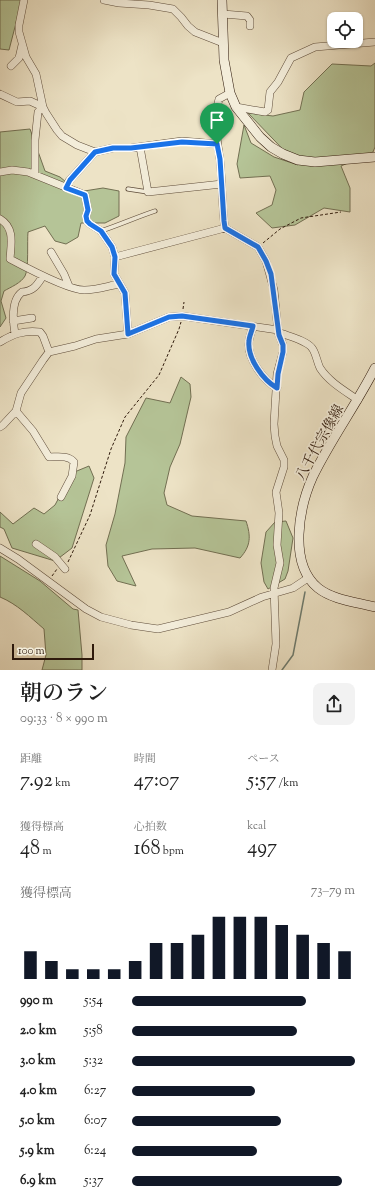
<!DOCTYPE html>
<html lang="ja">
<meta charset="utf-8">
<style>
:root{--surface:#fff;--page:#f2f2f2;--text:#222;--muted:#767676;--accent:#111827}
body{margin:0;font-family:"Sorts Mill Goudy","Noto Serif JP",serif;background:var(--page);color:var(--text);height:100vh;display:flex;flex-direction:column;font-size:15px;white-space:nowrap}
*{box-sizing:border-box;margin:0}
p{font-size:13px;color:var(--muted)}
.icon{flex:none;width:22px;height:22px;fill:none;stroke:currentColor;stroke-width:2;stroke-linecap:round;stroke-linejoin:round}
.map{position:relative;height:670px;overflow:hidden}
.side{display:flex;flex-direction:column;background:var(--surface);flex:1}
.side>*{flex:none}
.controls{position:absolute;left:327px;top:12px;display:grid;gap:8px}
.controls a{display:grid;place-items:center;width:36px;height:36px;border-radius:8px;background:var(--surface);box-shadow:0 1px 3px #0004;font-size:20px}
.scale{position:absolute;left:12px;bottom:10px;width:82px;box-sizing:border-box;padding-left:4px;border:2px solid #2f1a0c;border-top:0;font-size:11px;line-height:14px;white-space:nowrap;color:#2f1a0c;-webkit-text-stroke:3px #f3edda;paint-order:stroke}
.pin{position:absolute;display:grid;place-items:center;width:34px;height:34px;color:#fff;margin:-41px -17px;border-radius:50% 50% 50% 0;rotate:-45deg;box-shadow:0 0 4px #0007}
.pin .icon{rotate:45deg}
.round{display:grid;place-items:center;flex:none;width:42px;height:42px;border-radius:8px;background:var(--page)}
.summary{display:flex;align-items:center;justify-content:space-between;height:68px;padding:0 20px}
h1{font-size:22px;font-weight:600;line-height:30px}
.figures{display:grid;grid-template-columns:repeat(3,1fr);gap:6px;height:68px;padding:4px 20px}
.figures div{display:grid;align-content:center}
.figures b{font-size:20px;font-weight:600}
.figures small{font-size:11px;font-weight:400}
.figures p{font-size:11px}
.chart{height:112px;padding:8px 20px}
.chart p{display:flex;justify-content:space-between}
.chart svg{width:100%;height:72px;margin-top:4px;stroke:var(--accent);stroke-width:6}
ul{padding:0 20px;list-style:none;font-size:13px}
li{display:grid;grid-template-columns:64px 48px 1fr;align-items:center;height:30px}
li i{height:10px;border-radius:5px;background:var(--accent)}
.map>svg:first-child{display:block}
</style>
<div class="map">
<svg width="375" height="670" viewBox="0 0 375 670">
<rect width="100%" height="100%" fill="#ede3c6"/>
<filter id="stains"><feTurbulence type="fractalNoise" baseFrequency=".005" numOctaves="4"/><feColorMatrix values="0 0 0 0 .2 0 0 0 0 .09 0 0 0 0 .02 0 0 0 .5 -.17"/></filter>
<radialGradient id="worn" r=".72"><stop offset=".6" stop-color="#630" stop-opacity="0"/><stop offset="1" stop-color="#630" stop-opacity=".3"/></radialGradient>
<path fill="#b5c497" stroke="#726f52" d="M0 0H22L9 50 0 49Z
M375 63V147L373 152 341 166 350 188V212L324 208 295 225 272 228 256 213 272 205 276 190 270 176 240 178 237 164 244 125 251 143 274 157 298 165 248 113 273 116 300 110 304 92 332 64 371 66Z
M30 129 45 171 60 177 78 192 103 188 119 191V216L105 223H81L78 237 66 244 55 241 45 226 28 232C27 241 29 269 25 276 21 283 11 287 4 291L1 301 6 318 0 327V132Z
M181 377 190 384 191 397 180 444 170 467 164 493 167 505 192 516 246 521C251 536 251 546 240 558L195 548 152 549 122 556 136 586 117 581 108 566 106 545 115 514 125 463 126 437 146 398 170 403Z
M89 466 94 478 72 548 55 561 12 548 4 529 0 527V512L13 524 34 508 44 514 55 505 72 473Z
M286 521 293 538 288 571 285 579 268 589 264 582 261 563 266 532 275 522Z
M0 556 40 581 73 609 78 610 82 655V670H42L46 655 44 629C30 617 17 604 0 597Z"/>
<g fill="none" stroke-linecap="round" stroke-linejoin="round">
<path stroke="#6f7c6f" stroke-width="1.5" d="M282 670 293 655 305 592"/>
<g stroke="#5e4c3a" stroke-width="5">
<path id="service" d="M128 189 148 192
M101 231C119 225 137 217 155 211"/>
</g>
<g stroke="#5e4c3a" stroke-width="8">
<path id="minor" d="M24 0 19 25V32L26 57 36 74 43 107 46 113 57 130 62 136 77 145 95 152 113 148H131L182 141 217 144
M104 0 119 3 149 5 173 9 181 17 188 26 195 32 223 43
M223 14 247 16 250 20V26
M11 66 19 58 22 45
M230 93 219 99C213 120 217 138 220 160 222 180 222 200 224 221L225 228 258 247 266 261 274 290 278 332 283 345V352L277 374 274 424 275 436 277 446 284 460V467L276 492 279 513 277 545 280 563 274 588 276 644 272 670
M0 94 17 102 30 101 43 107 38 112 35 140V174
M236 107 265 112 268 110 270 92 278 82 291 58 315 47 375 42
M140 147 148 192 222 184
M0 172 12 170 28 172 85 195 88 210 86 216 87 221 90 224 101 231 112 247 115 257 114 274 125 293 128 334
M66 188 69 181 95 152
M0 219C15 228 11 244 10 259 25 267 70 291 85 290 96 290 108 286 119 284
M51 252 64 274 69 286
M115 257 225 228
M13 321 32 318
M253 326C252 331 249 337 249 342 247 358 263 380 277 388
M278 332C287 336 306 340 312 348 316 353 317 362 320 368 329 382 345 391 358 400
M15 334C13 322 11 300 22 292 34 291 37 285 43 276
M0 342C13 334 24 330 40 332L43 336 49 352
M16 411 33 431 49 457C58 457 68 455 74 462L72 476 61 497
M0 427 3 425 16 411 21 393 43 360 49 352 75 346 96 339 128 334 169 317 182 316 278 330
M36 544 55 557 65 569
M0 548 18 559 86 609 101 617 131 625 158 629 229 612 262 597 293 588 308 578"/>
</g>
<g stroke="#2f1a0c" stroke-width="10">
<path id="secondary" d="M222 0 224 60 230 93 236 107 260 137 271 147 283 154 298 160 315 162 375 157
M375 368C356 405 331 439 313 476 299 507 288 563 318 588 333 600 356 602 375 607"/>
</g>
<path stroke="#2f1a0c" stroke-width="1" stroke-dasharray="3 2" stroke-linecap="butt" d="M263 243 280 229 301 218 341 212
M183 309 184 302
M68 562 90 515 111 449 125 417 159 375 179 329 181 322
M52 576 57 569"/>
<use href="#service" stroke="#f3edda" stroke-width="3.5"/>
<use href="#minor" stroke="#f3edda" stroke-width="7"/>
<use href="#secondary" stroke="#f3edda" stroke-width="9"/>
</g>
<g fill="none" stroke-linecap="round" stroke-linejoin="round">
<g stroke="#fff" stroke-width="8">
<path id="route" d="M182 142 217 144 220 159 224 221 225 228 258 247 266 261 271 274 279 335 283 345V352L278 374 277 388C263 380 247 358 249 341 249 337 252 331 253 326L182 316 169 317 128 334 125 293 114 274 115 257 112 247 101 231 90 224 87 221 86 216 88 210 85 195 66 188 70 180 95 152 113 148H131Z"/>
</g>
<use href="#route" stroke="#1a73e8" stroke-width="5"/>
</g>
<g text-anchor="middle" stroke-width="3.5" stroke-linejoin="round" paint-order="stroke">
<g font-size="14" fill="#2f1a0c" stroke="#f3edda">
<text transform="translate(319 442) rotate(-61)" y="5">八千代宗像線</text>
</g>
</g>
<rect width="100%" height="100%" filter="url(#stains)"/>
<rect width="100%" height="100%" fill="url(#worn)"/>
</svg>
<div class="controls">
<a><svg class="icon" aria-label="locate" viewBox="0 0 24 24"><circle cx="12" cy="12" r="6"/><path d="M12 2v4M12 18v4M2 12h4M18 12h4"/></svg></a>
</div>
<div class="scale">100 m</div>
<div class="pin" style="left:217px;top:144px;background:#1e9e55"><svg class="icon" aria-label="arrive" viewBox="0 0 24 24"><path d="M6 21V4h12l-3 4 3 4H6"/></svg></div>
</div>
<section class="side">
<div class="summary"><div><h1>朝のラン</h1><p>09:33 · 8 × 990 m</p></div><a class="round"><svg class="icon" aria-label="share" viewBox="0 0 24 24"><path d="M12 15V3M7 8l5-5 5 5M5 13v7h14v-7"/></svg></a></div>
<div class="figures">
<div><p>距離</p><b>7.92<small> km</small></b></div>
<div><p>時間</p><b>47:07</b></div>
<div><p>ペース</p><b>5:57<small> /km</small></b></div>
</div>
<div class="figures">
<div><p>獲得標高</p><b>48<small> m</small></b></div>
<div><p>心拍数</p><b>168<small> bpm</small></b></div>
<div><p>kcal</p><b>497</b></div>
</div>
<div class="chart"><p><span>獲得標高</span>73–79 m</p>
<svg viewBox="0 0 160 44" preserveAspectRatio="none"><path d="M5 44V27M15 44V33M25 44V38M35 44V38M45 44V38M55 44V33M65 44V22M75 44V22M85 44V17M95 44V6M105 44V6M115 44V6M125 44V11M135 44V17M145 44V22M155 44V27"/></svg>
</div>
<ul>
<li><b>990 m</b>5:54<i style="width:78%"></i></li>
<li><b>2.0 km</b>5:58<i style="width:74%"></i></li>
<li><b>3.0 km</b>5:32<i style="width:100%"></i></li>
<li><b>4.0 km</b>6:27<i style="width:55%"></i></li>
<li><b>5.0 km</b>6:07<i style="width:67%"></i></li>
<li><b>5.9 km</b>6:24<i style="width:56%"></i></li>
<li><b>6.9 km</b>5:37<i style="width:94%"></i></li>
</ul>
</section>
